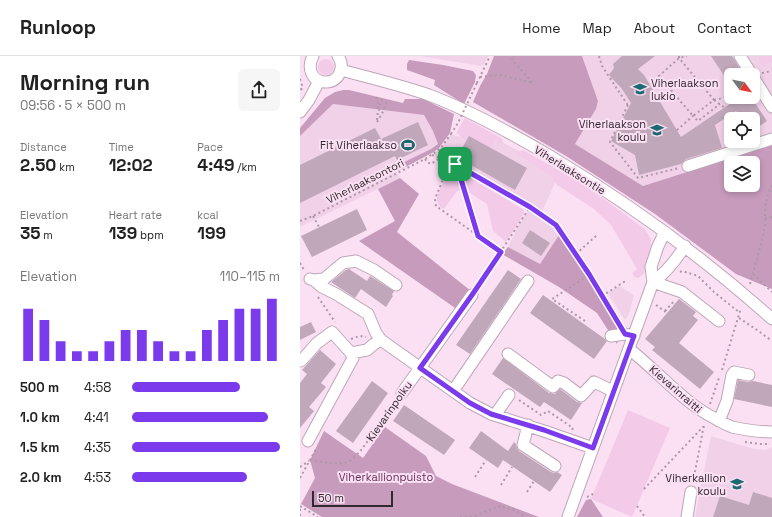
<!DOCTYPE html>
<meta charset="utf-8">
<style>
:root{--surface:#fff;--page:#f6f6f6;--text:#222;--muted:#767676;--line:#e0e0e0;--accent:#7c3aed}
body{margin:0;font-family:"Space Grotesk",sans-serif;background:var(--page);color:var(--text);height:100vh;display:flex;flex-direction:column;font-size:15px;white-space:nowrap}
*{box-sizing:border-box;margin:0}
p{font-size:13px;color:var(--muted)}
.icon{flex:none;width:22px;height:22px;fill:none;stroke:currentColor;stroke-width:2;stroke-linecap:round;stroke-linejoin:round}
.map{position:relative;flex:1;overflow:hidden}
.drawer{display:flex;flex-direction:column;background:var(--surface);width:300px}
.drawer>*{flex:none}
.needle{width:26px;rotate:122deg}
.controls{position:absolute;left:424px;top:12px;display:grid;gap:8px}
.controls a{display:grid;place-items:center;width:36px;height:36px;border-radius:6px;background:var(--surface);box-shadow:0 2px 6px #0003;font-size:20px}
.scale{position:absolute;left:12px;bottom:10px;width:81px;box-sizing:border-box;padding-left:4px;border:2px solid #32282f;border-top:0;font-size:11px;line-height:14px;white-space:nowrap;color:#32282f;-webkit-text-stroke:3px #fbe0f4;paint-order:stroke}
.pin{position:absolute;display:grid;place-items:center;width:34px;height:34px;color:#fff;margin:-17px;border-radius:8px;box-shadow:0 2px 6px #0006}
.round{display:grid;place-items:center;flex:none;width:42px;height:42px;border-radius:6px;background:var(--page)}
.summary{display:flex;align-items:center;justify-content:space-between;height:68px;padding:0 20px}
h1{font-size:22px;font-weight:600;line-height:30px}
.stats{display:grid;grid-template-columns:repeat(3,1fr);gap:6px;height:68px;padding:4px 20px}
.stats div{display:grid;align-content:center}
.stats b{font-size:17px;font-weight:600}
.stats small{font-size:11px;font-weight:400}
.stats p{font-size:11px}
.chart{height:112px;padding:8px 20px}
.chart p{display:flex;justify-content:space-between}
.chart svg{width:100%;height:72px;margin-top:4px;stroke:var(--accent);stroke-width:6}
ul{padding:0 20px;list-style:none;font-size:13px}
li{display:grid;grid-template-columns:64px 48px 1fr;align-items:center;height:30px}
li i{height:10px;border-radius:5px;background:var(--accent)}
header{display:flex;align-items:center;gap:24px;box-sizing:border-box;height:56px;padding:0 20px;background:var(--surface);border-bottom:1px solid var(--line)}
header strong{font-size:19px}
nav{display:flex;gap:22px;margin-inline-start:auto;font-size:14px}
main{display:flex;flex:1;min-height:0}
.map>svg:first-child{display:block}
</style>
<header>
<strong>Runloop</strong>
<nav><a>Home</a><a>Map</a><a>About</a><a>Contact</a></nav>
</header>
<main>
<section class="drawer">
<div class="summary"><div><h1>Morning run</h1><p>09:56 · 5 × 500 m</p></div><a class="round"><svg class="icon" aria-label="share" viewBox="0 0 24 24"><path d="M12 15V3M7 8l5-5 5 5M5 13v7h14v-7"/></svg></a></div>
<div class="stats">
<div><p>Distance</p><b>2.50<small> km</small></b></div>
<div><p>Time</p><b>12:02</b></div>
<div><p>Pace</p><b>4:49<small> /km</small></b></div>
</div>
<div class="stats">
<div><p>Elevation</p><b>35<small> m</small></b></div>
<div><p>Heart rate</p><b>139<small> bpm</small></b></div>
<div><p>kcal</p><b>199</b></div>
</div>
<div class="chart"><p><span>Elevation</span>110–115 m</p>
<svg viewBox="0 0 160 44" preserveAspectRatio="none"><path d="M5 44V12M15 44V19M25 44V32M35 44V38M45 44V38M55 44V32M65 44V25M75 44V25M85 44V32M95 44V38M105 44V38M115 44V25M125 44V19M135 44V12M145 44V12M155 44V6"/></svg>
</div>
<ul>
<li><b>500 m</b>4:58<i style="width:73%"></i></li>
<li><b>1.0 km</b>4:41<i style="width:92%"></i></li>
<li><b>1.5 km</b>4:35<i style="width:100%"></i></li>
<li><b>2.0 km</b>4:53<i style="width:78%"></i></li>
</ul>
</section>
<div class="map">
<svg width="472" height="461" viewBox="0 0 472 461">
<rect width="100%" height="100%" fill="#fbe0f4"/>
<path fill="#f0d1e8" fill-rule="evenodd" d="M120 0H188L185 7 183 9 181 10Z
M282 0H472V89L343 130 275 88 296 53 298 45ZM431 19H453V41H431ZM431 63H453V85H431Z
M33 48 124 59 133 75 138 88 131 93 94 111 100 122 0 171V80Z
M165 67 248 110 259 118 241 158 257 169 261 176 240 208 208 191 218 170 230 151 159 110 141 102 132 99 140 93 151 78 160 81Z
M319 230 334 239 329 258 325 264 308 237Z
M411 380 454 393 466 394 472 391V461H395Z"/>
<path fill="#f4cae9" d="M458 0H472V7L461 10Z
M18 11a8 8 0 1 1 16 0a8 8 0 1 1-16 0Z
M165 62 201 82 203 85 201 88 195 85 191 92 169 80 166 84 156 77Z
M223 94 283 128 345 173 351 183V190L344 218 338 222 334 221 332 217 337 213 311 169 294 153 257 129 250 119 216 97Z
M153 114H158L224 154V158L206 186 193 175 187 148 165 134 157 135 144 153C140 151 137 148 137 143 137 135 147 120 153 114Z
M328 354 370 372 332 461 291 443Z"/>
<path fill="#c79bbc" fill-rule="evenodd" d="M194 0H282L298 45 296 53 275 88 343 130 472 89V233L436 218 355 158 266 100 173 46 180 30 187 18ZM431 107H453V129H431Z
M109 4 143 9 173 15 176 19 175 26 164 48 134 29 135 24 107 14V8Z
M43 34H49L103 47 105 43H123L154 58 150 77 139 92 132 97 96 116 94 111 131 93 138 88 133 75 124 59 33 48 0 80V72L25 42 35 36Z
M100 122 119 138 97 176 171 235 158 254 59 185 95 165 78 133Z
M261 176 289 219 322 272 317 288 297 257 259 231 202 198 208 191 240 208Z
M85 371 126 400 136 420 152 428 239 461H22L1 448 15 422 10 404 24 375 63 402Z
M291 443 303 461H277L286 444Z"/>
<path fill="#c0a7b9" d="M322 0H355L338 13 344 19 381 81 431 47 427 41H451L467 65 453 74V63H441L436 55 415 69 422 92 386 103 381 108 339 119 335 99 311 85 331 47 322 33 309 19 314 12 313 8Z
M411 0H432L444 19H431V30Z
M118 66 128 89 97 104 95 100 0 147V109L75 72 81 83Z
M169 80 227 112 215 134 157 101Z
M57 153 67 174 12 201 1 180Z
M230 174 250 187 241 200 222 187Z
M49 213 67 225 70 220 94 235 92 239 93 240 86 251 61 233 55 242 31 226 46 214Z
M208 214 221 223 170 298 156 289Z
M243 239 305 283 307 285 294 303 230 257Z
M379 243 396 256 393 260 398 264 379 287 414 316 400 333 352 294 355 291 345 283Z
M11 266 16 276 0 284V271Z
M20 294 36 308 21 327 26 331 9 351 14 355 0 372V327L7 318 2 314Z
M203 302 249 337 255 338 260 333 277 346 282 347 271 364 244 346 240 351 192 318Z
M438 324 448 326 453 325 472 329V351L434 343Z
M72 325 88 337 53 387 36 375Z
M104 349 155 384 144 399 93 365Z
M181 375 208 395 214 386 216 388 217 392 219 395 251 416 254 417 257 416 262 419 250 436 203 404 198 412 169 392Z
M453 436 472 442V461H413L420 440 449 449Z"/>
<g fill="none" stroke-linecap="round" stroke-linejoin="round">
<g stroke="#bea6b8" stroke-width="13">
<path id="minor" d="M13 0C7 11 11 26 26 26 40 26 45 10 38 0
M440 0 452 19
M41 14C70 22 100 29 129 39 171 55 211 77 250 100 330 148 403 201 472 263
M453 21 472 51
M0 56 9 44 19 25
M388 110 472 83
M10 223 14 224 24 223 43 207 56 205 74 214 96 229
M14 224 22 231 36 238 68 258 76 277 81 284 170 347 191 358 244 375 293 392
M353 226 382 236 419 265
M353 226 351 211 358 190 365 176
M311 280 325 278 334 280
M329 293C359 316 384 348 418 364 423 367 427 369 432 371 446 374 458 376 472 376
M208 298 253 331 258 325 264 327 281 340 294 326 313 335
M0 305 2 304 17 287 32 276 51 297
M153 335 228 225
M102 337 172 239
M195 359 209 339
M419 365 427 345 432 319 434 316 449 319
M228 369 223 389 255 410
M8 385 53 302 51 297 67 294 74 288 81 284
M268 461 353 226C367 216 376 204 385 190
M387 461 391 436"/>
</g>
<path stroke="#ad98a7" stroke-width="2" stroke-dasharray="2 3" stroke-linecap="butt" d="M299 0 302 10 329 51
M379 0V2L414 44 393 60 359 20 379 2 387 0
M462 17 472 15
M180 21 200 19 233 27 214 6 211 0
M0 23 2 29 1 33 3 34
M177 27 190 0
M76 41 78 46 77 54H79L82 43
M414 44 427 41
M414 44 425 52
M328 49 310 86 338 122 379 112
M77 64 78 54
M77 66 84 54 87 44
M377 74 393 60 398 65 420 48
M132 99 141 102 159 110 230 151 257 169 289 219 320 268
M125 103 127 106 131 108 140 102
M150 106 135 143 136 150 201 196
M155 108 161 120 178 178
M13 160 19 171
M465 162 472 161
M0 165 13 160 125 103 140 93 151 78
M276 198 297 179
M0 207 4 214
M380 216 382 215 398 220 414 236 440 257
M453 218 472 236
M450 228 462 184 465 169V155L467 141 472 129
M178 230 230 151
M302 240 327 224
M18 241 35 266
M356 249 367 257
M365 255 375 244
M439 262 457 274 472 285
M285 265 252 243 289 219
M51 283C56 281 60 279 66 281
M422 314 441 252
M219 344 241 359 248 355 273 372 272 374
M410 348 419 322
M445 386 460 388H470
M10 404C19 406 41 409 48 406 54 403 58 397 62 393L97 345
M0 411 9 405
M175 421 186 404
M0 422 16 393
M393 426 404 369
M201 429 212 411
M344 433 403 371
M227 436 234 425
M287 441 293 438
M0 450 18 461
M337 450 345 461
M0 453V461
M160 461 175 460 200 450 214 454 226 461"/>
<use href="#minor" stroke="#fff" stroke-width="11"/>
<path stroke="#ad98a7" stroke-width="2" stroke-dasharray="2 3" stroke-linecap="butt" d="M151 78 158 67 177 27"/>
</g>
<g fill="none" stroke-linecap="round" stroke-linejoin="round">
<g stroke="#fff" stroke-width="8">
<path id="route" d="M155 108 230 151 256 169 289 218 325 278 334 280 293 392 244 374 191 358 170 347 120 312 172 239 201 196 178 180 160 120Z"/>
</g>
<use href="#route" stroke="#7c3aed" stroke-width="5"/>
</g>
<defs>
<g id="school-bare" transform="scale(1.08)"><path d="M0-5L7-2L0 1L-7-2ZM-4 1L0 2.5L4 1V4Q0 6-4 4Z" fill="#1d6970" stroke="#fbe0f4" stroke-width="2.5" paint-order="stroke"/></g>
<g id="stadium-bare" transform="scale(1.08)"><path d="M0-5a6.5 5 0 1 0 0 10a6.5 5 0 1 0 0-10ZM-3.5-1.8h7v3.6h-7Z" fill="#1d6970" stroke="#fbe0f4" stroke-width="2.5" paint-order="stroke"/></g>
</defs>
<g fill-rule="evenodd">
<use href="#school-bare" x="340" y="33"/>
<use href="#school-bare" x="357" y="74"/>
<use href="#stadium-bare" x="108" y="89"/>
<use href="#school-bare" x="437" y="428"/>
</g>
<g text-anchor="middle" stroke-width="4" stroke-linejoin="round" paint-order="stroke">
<g font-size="11" fill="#32282f" stroke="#fbe0f4" text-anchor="end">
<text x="351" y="31" text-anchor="start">Viherlaakson<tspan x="351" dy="13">lukio</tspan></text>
<text x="346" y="72">Viherlaakson<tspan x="346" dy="13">koulu</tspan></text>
<text x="97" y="93">Fit Viherlaakso</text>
<text x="426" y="426">Viherkallion<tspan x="426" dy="13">koulu</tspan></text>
</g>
<g font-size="11" fill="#32282f" stroke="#fbe0f4">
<text transform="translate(270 114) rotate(32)" y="4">Viherlaaksontie</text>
<text transform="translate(65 125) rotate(-27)" y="4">Viherlaaksontori</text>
<text transform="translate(376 333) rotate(41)" y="4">Kievarinraitti</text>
<text transform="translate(89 355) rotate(-55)" y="4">Kievarinpolku</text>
</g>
<g font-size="11" fill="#672f5c" stroke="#fbe0f4">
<text x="86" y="425">Viherkallionpuisto</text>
</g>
</g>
</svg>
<div class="controls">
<a><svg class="needle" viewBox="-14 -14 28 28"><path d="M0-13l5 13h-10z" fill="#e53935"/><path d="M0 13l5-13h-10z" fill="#767676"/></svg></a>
<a><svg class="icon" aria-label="locate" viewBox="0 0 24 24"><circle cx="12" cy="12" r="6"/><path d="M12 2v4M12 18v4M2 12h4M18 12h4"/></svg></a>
<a><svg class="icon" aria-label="layers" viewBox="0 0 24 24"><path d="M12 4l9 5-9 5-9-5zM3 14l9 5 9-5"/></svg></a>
</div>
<div class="scale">50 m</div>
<div class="pin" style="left:155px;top:108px;background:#1e9e55"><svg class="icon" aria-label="arrive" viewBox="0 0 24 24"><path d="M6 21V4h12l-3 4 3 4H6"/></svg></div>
</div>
</main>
